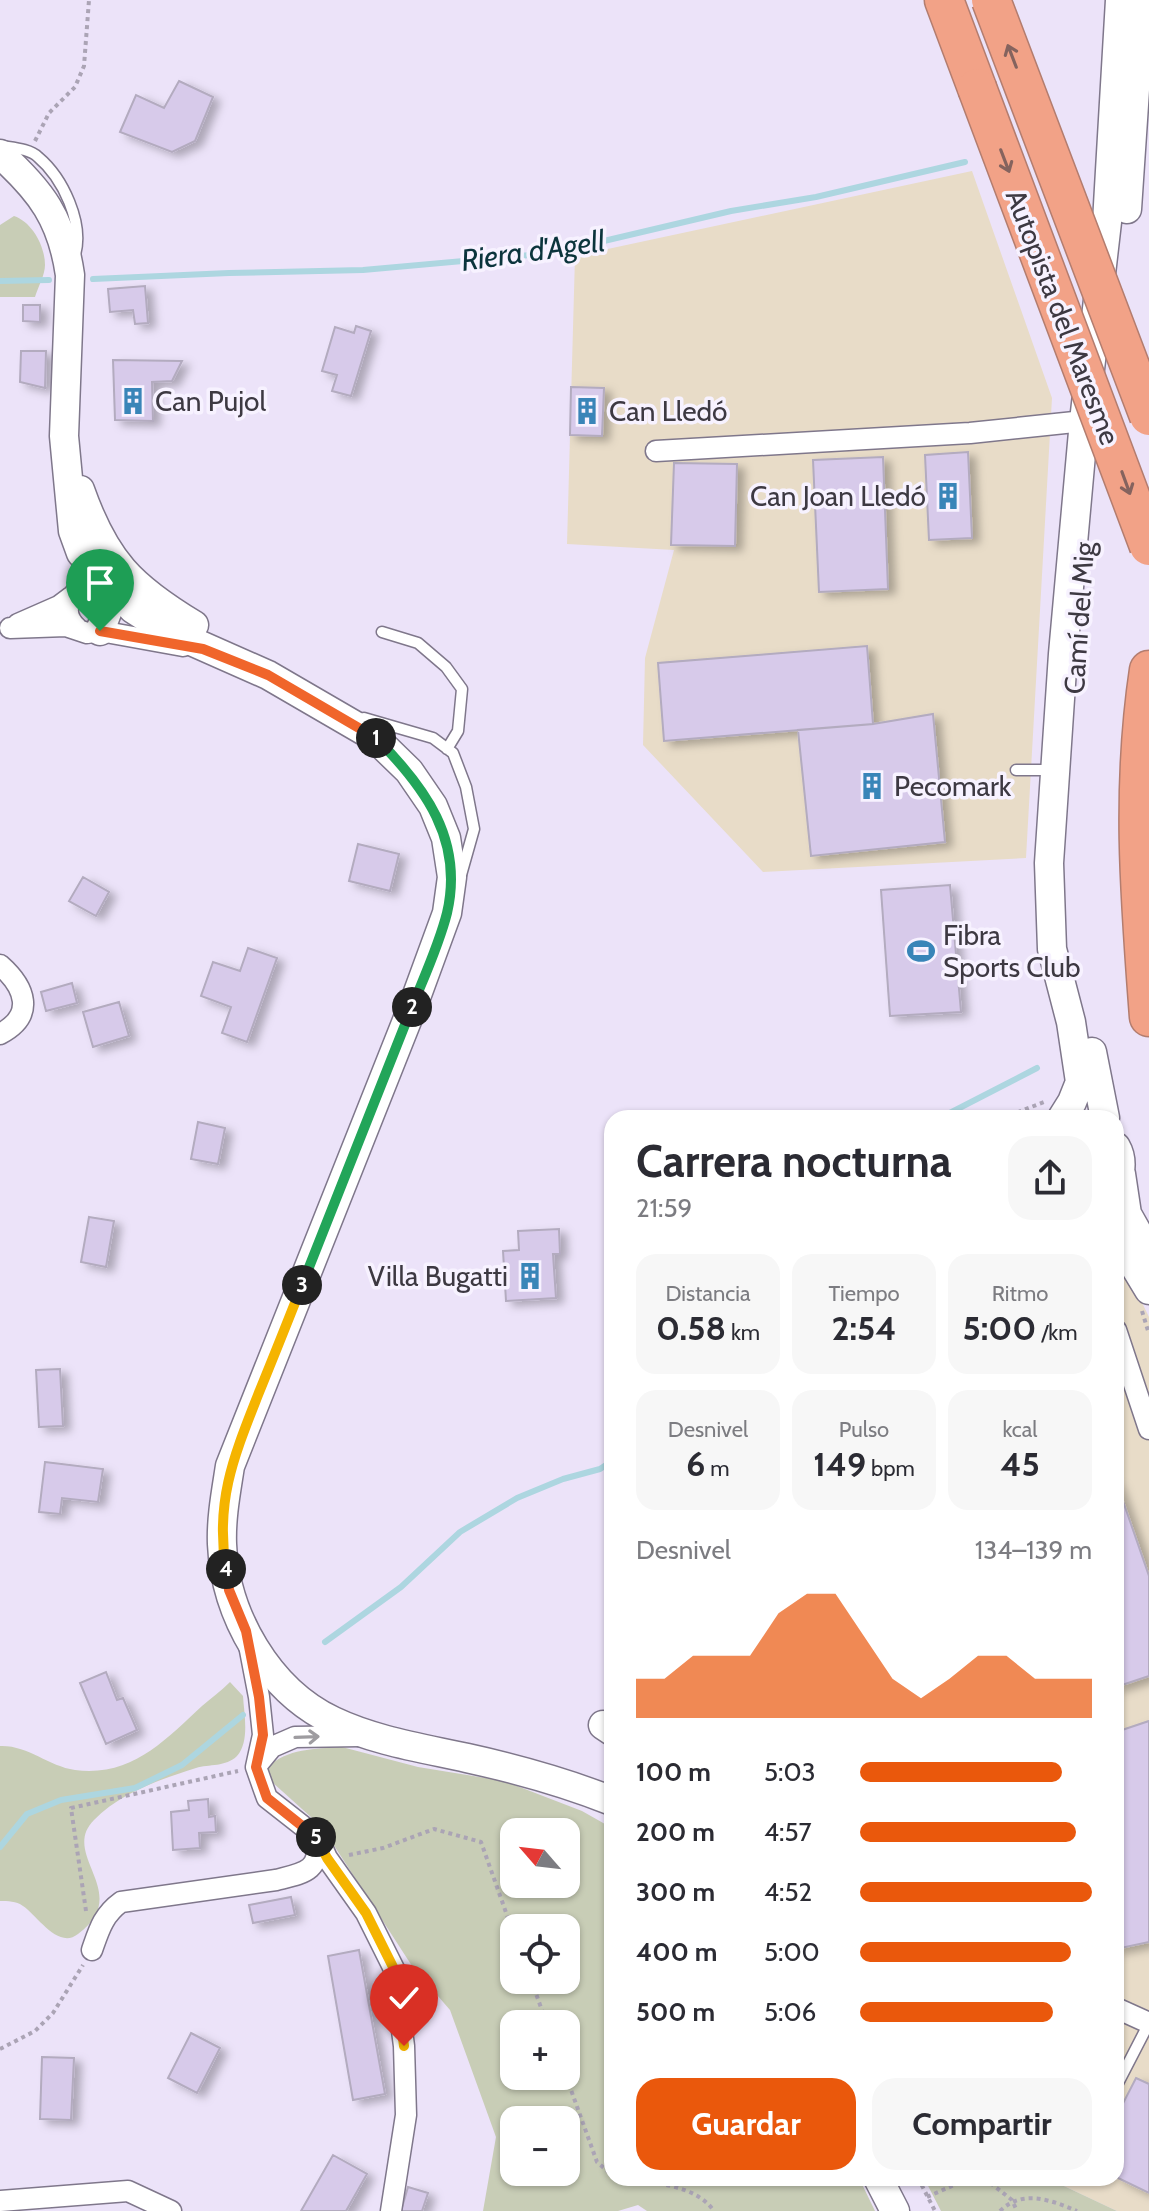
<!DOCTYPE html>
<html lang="es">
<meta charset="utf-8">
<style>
:root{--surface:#fff;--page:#f7f7f7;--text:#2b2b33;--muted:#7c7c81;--accent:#ea580c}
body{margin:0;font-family:Cabin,sans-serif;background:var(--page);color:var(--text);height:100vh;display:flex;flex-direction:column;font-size:30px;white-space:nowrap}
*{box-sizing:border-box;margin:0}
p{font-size:26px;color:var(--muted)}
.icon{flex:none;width:44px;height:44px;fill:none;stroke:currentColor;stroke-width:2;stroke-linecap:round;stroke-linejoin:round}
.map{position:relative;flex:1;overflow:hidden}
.panel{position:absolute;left:604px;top:1110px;width:520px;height:1076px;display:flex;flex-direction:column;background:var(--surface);border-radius:24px;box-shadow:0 2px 6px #0004}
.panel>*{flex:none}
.needle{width:52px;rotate:298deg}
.fabs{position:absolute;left:500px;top:1818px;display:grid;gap:16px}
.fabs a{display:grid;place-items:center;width:80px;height:80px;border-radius:16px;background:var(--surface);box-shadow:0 2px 6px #0004;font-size:40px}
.pin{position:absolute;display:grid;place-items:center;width:68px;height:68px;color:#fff;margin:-82px -34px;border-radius:50% 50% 50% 0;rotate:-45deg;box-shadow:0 0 8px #0007}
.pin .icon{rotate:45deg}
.km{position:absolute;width:40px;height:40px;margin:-20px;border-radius:50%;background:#222;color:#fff;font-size:22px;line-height:40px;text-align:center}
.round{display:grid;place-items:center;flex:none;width:84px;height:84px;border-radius:24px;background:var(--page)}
.overview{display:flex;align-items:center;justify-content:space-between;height:136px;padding:0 32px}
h1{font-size:44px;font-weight:700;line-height:60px}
.metrics{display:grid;grid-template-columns:repeat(3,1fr);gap:12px;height:136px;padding:8px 32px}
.metrics div{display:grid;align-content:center;border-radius:20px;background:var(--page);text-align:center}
.metrics b{font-size:34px;font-weight:700}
.metrics small{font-size:22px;font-weight:400}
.metrics p{font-size:22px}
.chart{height:224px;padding:16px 32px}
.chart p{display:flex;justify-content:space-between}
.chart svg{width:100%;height:144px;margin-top:8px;fill:var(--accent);opacity:.7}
.cta{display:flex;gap:16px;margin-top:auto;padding:16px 32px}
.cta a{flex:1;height:92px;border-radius:24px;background:var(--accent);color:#fff;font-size:32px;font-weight:700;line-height:92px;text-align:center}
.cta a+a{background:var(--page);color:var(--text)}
ul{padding:0 32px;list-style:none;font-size:26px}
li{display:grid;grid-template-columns:128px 96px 1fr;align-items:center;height:60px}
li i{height:20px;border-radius:10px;background:var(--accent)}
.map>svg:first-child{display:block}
</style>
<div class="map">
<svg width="1149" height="2211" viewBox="0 0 1149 2211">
<defs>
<filter id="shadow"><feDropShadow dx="7" dy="4.5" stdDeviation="4" flood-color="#0004"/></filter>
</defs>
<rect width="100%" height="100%" fill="#ece3f9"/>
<path fill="#e8dcc8" d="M972 171 1052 398 1026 858 763 872 643 745 645 658 674 550 567 544 575 256Z
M1116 1257 1126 1270 1149 1317V2211H1117L1047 2178H1116Z"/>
<path fill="#c8cdb6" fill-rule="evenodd" d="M14 216C32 222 45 246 45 265 45 275 38 287 35 297H0V225Z
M230 1682 243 1696C244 1714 250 1741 237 1756 226 1767 209 1764 196 1768 161 1779 120 1793 94 1820 59 1855 134 1893 78 1934 58 1950 37 1915 23 1906 16 1901 8 1901 0 1901V1746C28 1745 48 1766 75 1770 132 1777 164 1741 202 1706 211 1698 221 1691 230 1682Z
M342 1747 418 1767 504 1781 582 1811 612 1828V2178H859L875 2211H647L638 2205 618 2211H483L496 2137 450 2010 412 1966 322 1827 272 1782 267 1768C287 1748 315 1749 342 1747ZM514 1832H566V1884H514ZM514 1928H566V1980H514ZM514 2024H566V2076H514ZM514 2120H566V2172H514Z
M924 2178H1047L1117 2211H941Z"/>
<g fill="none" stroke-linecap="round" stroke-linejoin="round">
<path stroke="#add6e0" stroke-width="6" d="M93 279 229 273 363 270 553 253 731 211 816 197 965 162
M0 281 49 280
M940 1118 1037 1068
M325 1642 401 1587 460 1532 517 1498 563 1479 600 1469 612 1461
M0 1847 27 1814 61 1800 135 1788 182 1765 243 1715"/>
</g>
<path fill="#d7caea" stroke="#b3abbf" stroke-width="2" filter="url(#shadow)" d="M179 81 213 97 195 141 172 152 120 132 136 95 164 108Z
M145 286 148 323 135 324 133 310 110 312 108 289Z
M23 305H40V322L23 321Z
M356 326 371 331 351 396 332 391 337 375 322 371 335 327 354 333Z
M21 351H46L45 388 20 382Z
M113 360 182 361 172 381 152 382 153 421 115 420Z
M571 387 604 388 602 436 570 435Z
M968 452 972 538 929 540 925 455Z
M883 457 888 589 819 592 813 460Z
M674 463 737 464 735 546 671 545Z
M867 646 873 724 664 741 658 663Z
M933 714 945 842 811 856 798 730 873 724Z
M358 844 399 854 390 891 349 881Z
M83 877 109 892 96 916 69 901Z
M950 885 961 1012 890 1016 881 890Z
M248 948 277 958 247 1042 222 1033 231 1007 201 996 213 962 240 971Z
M72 983 77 1003 46 1011 41 992Z
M119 1002 129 1036 93 1047 83 1012Z
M198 1122 225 1128 218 1164 191 1159Z
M89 1217 114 1221 106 1267 81 1262Z
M559 1229 560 1254H553L556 1298 506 1301 503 1251 519 1250 518 1231Z
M60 1369 63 1426 39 1427 36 1370Z
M45 1462 103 1469 98 1502 62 1498 60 1514 39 1512Z
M1116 1481 1149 1576V1676L1116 1687Z
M106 1672 117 1700 123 1698 137 1730 106 1744 80 1683Z
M1149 1721V1942L1116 1949V1732Z
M208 1799 209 1817 215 1816 216 1832 199 1833 200 1848 173 1850 171 1812 189 1810 188 1801Z
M291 1897 295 1915 253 1923 249 1905Z
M359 1950 385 2094 353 2100 328 1956Z
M191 2033 220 2048 197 2093 168 2078Z
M42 2057 74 2058 71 2120 40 2119Z
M1136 2078 1149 2084V2193L1116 2177V2117Z
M333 2155 367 2174 346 2211H301Z
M408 2187 428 2193 422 2211H401Z"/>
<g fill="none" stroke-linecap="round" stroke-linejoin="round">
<g stroke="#7f778b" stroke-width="13">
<path id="lane" d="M2 146C14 148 30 149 38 157 63 178 84 223 75 255
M382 632 418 643 446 667 462 689 458 731 447 749
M364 718 433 738 453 753 466 787 474 829 461 875
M1016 770H1052
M1116 2087 1149 2023"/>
</g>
<g stroke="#7f778b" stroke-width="23">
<path id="street" d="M656 451 970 433 1084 421
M18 624 59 606 71 597
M10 628 66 626 87 633 100 631 183 646
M77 628C58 611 72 596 85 580L81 553
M0 965C25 987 36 1015 0 1034
M1116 1330 1149 1429
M249 1645 259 1697 263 1735 256 1767
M258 1764 272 1747 295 1737 360 1736
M256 1767 267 1798 318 1838 327 1858 366 1913 394 1969 404 2046 406 2115 391 2211
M92 1950C99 1930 103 1915 121 1902L276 1880C304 1873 320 1872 318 1838
M1116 2008 1149 2023
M0 2201 128 2191 171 2211"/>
</g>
<g stroke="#7f778b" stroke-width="31">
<path id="secondary" d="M0 154C41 191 62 219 70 275L64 436 73 531 81 553 133 609 164 629 268 675 373 736 409 771 433 806 446 838 452 877 447 913 414 1003 230 1466C226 1492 221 1518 222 1544 225 1615 268 1690 333 1721 375 1741 422 1748 467 1758 517 1769 564 1782 612 1801
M1127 209 1141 0
M80 490C105 561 131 587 194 625
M100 631 112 599 105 575
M1092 1052 1105 1118
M1062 1118 1072 1102 1080 1082 1071 1022 1052 949 1049 863 1063 654 1084 421 1107 222 1120 0
M1116 1147C1123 1159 1121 1173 1116 1186
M1121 1174 1127 1214 1149 1253
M1116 1243 1129 1257 1149 1290
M603 1725 612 1731
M878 2178 895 2211"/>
</g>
<g stroke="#b37d6f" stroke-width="41">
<path id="highway" d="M944 0 977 88
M1149 670C1131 790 1140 898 1149 1017"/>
</g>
<path stroke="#aba4b5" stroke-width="4" stroke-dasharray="4 4" stroke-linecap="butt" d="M35 141 49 113 75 87 84 66 89 0
M973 1118 991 1112 1003 1118 1044 1102
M1142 1311 1149 1334
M349 1855 383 1848 434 1829 481 1842 514 1935
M86 1911 71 1808 238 1771
M531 1980 547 2024
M0 2049 35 2031 53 2013 83 1965
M566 2076 597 2162 612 2175
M627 2178C656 2184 696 2185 714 2211
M918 2178 935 2211
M984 2178 1012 2200 1017 2211
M927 2197 970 2178
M1000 2211C1022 2189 1051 2200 1077 2211"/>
<use href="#lane" stroke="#fff" stroke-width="10"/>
<use href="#street" stroke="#fff" stroke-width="20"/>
<use href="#secondary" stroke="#fff" stroke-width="28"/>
<use href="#highway" stroke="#f2a287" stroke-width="38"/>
<g stroke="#b37d6f" stroke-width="41" stroke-linecap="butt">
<path id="highway-bridge" d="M991 0 1149 416
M977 88 1149 546"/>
</g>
<use href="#highway-bridge" stroke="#f2a287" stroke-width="38"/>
</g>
<defs><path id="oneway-shaft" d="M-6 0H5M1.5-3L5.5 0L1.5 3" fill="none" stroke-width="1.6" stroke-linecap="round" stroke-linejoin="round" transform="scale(2)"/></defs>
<g stroke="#85635e">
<use href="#oneway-shaft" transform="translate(1012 56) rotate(-111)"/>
<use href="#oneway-shaft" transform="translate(1005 161) rotate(69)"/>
<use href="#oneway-shaft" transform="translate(1126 483) rotate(70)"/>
</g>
<use stroke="#9e9ca0" href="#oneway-shaft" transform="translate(307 1737) rotate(-2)"/>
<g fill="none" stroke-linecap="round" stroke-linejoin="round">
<g stroke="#fff" stroke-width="16">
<path id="split-1" d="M100 631 203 649 268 675 376 738"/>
</g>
<g stroke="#fff" stroke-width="16">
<path id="split-2" d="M376 738C425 787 464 840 447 913 439 945 424 977 412 1007"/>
</g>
<g stroke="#fff" stroke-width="16">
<path id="split-3" d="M302 1285 412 1007"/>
</g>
<g stroke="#fff" stroke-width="16">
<path id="split-4" d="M226 1569C215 1501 234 1456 258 1395 273 1358 288 1321 302 1285"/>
</g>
<g stroke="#fff" stroke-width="16">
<path id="split-5" d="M226 1569 229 1590 246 1631 259 1697 263 1735 256 1767 267 1798 316 1837"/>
</g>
<g stroke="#fff" stroke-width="16">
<path id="split-6" d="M316 1837 327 1858 366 1913 394 1969 404 2046"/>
</g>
<use href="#split-1" stroke="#f0652b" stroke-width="10"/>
<use href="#split-2" stroke="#22a559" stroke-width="10"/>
<use href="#split-3" stroke="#22a559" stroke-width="10"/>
<use href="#split-4" stroke="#f5b400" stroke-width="10"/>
<use href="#split-5" stroke="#f0652b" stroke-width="10"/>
<use href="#split-6" stroke="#f5b400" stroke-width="10"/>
</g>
<defs>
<g id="building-bare" transform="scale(2.16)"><path d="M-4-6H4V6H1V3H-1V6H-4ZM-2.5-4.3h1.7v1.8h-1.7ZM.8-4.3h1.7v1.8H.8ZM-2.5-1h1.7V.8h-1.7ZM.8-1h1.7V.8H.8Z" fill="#3985b8" stroke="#f7f2ff" stroke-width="2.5" paint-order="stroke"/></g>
<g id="stadium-bare" transform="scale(2.16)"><path d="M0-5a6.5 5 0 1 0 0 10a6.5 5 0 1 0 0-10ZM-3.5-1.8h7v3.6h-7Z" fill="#3985b8" stroke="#f7f2ff" stroke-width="2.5" paint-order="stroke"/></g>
</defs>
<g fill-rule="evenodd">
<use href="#building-bare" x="133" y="401"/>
<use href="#building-bare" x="587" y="411"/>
<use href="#building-bare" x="948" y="496"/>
<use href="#building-bare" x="872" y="786"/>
<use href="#stadium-bare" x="921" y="951"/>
<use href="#building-bare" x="530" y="1276"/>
</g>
<g text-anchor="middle" stroke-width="7" stroke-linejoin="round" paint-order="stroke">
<g font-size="28" fill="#3d3942" stroke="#f7f2ff">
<text transform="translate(1063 317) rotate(69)" y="10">Autopista del Maresme</text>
<text transform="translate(1079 618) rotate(-86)" y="10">Camí del Mig</text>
</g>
<g font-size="28" fill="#3d3942" stroke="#f7f2ff" text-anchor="start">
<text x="155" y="411">Can Pujol</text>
<text x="609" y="421">Can Lledó</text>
<text x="926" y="506" text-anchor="end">Can Joan Lledó</text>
<text x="894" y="796">Pecomark</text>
<text x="943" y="945">Fibra<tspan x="943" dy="32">Sports Club</tspan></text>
<text x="508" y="1286" text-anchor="end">Villa Bugatti</text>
</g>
<g font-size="30" font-style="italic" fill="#0b343c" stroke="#f7f2ff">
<text transform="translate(533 251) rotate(-8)" y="10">Riera d'Agell</text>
</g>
</g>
</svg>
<div class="fabs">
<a><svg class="needle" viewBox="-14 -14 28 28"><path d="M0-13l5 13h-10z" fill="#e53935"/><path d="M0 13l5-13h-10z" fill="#7c7c81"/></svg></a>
<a><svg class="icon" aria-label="locate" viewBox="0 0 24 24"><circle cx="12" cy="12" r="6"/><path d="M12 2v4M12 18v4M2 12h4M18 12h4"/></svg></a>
<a>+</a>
<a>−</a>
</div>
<div class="pin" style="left:100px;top:631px;background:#1e9e55"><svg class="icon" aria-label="arrive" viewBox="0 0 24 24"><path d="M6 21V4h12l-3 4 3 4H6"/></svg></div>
<div class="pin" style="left:404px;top:2046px;background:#d93025"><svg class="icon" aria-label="check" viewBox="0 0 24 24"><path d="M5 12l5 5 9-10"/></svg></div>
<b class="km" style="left:376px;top:738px">1</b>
<b class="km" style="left:412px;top:1007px">2</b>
<b class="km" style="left:302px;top:1285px">3</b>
<b class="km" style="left:226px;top:1569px">4</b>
<b class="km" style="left:316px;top:1837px">5</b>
<section class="panel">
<div class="overview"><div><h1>Carrera nocturna</h1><p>21:59</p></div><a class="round"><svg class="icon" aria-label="share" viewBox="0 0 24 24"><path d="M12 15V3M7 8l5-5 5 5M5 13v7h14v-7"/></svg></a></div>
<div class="metrics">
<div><p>Distancia</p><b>0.58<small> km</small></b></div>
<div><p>Tiempo</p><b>2:54</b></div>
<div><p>Ritmo</p><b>5:00<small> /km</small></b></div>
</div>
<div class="metrics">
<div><p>Desnivel</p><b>6<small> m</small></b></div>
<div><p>Pulso</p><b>149<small> bpm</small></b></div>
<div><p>kcal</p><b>45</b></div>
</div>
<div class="chart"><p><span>Desnivel</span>134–139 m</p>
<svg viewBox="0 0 160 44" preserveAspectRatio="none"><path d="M0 44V32L10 32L20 25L30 25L40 25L50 12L60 6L70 6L80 19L90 32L100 38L110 32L120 25L130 25L140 32L150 32L160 32V44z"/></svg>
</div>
<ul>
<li><b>100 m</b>5:03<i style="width:87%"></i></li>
<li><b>200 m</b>4:57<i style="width:93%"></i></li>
<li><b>300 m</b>4:52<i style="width:100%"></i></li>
<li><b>400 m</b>5:00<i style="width:91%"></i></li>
<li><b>500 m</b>5:06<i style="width:83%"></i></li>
</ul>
<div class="cta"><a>Guardar</a><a>Compartir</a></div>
</section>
</div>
